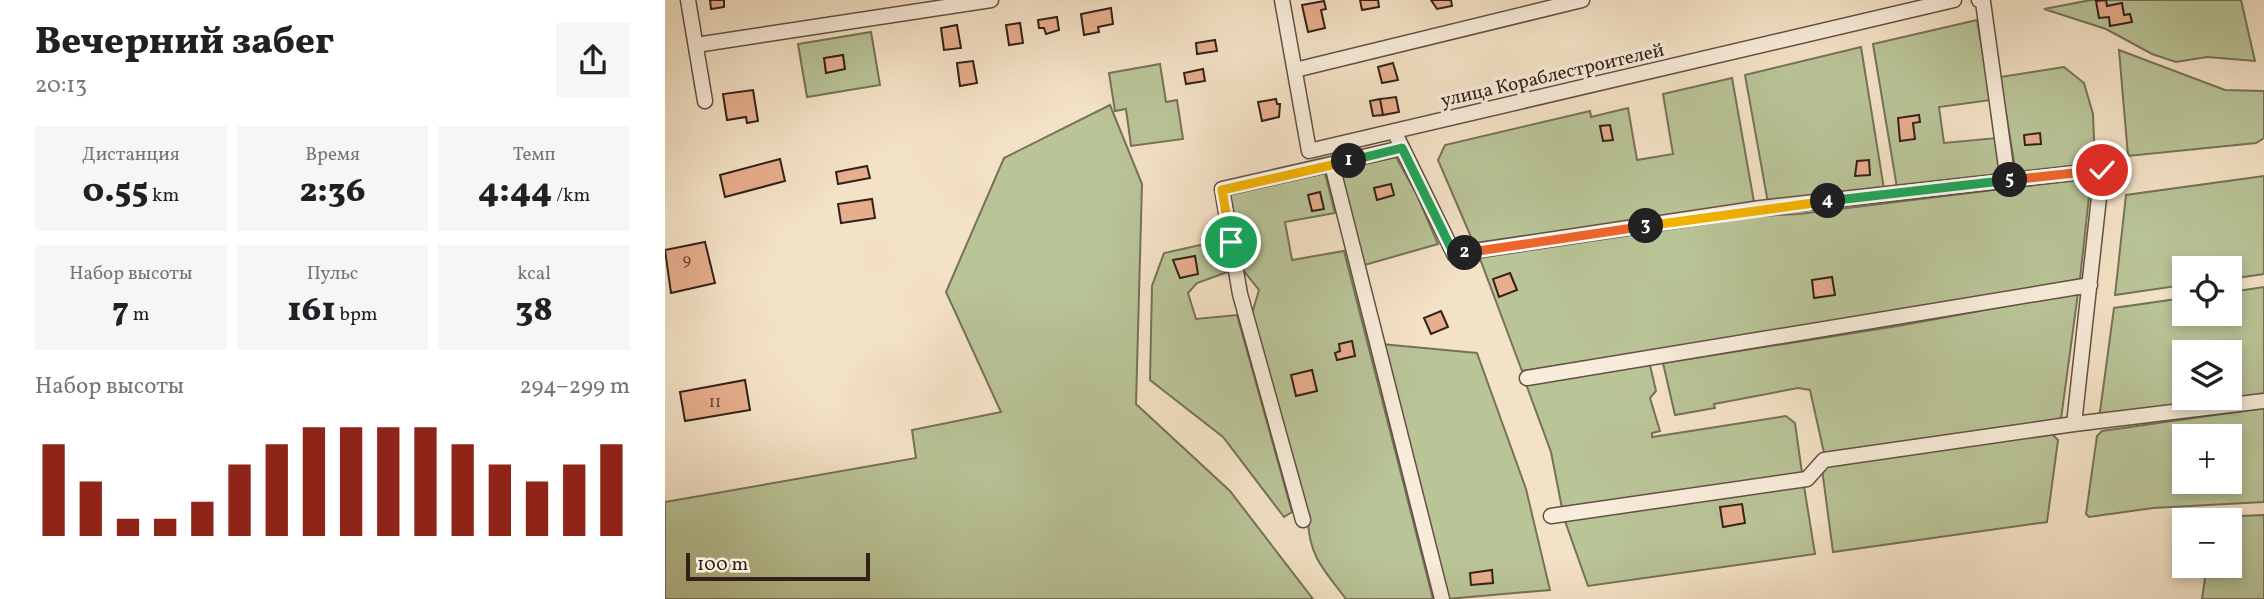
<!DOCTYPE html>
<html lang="ru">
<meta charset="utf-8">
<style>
:root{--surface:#fff;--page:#f6f6f6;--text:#202124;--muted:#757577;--accent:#8f2418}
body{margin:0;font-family:Vollkorn,serif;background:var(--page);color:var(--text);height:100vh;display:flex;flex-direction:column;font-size:26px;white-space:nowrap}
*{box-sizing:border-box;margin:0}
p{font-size:23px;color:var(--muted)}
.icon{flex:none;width:38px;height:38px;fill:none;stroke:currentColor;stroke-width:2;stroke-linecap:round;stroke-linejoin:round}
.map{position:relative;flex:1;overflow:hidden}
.panel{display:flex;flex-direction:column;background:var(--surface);width:665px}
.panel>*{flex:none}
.fabs{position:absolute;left:1507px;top:256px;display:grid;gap:14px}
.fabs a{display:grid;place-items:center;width:70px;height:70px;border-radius:0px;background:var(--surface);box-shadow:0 4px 10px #0003;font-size:35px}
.scale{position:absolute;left:21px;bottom:18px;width:184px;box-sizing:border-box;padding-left:7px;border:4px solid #332019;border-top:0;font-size:19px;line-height:24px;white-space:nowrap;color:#332019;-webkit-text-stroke:5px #f8ecda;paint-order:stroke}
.pin{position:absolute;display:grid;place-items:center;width:60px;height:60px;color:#fff;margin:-30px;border:4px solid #fff;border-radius:50%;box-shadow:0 2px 7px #0007}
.km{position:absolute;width:35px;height:35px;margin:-18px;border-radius:50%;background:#222;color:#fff;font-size:19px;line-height:35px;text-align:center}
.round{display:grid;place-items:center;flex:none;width:74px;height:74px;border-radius:0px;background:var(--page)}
.summary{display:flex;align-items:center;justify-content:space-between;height:119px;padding:0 35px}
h1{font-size:38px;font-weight:800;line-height:52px}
.metrics{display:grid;grid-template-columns:repeat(3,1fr);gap:10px;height:119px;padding:7px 35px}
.metrics div{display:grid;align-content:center;border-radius:0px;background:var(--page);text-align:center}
.metrics b{font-size:35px;font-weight:800}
.metrics small{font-size:19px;font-weight:400}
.metrics p{font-size:19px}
.chart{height:196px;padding:14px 35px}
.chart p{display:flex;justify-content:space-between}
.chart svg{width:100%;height:126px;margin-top:7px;stroke:var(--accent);stroke-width:6}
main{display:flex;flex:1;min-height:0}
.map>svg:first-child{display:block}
</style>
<main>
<section class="panel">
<div class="summary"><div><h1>Вечерний забег</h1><p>20:13</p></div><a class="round"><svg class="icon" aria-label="share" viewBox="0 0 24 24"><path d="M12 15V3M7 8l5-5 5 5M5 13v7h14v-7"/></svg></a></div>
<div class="metrics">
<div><p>Дистанция</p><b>0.55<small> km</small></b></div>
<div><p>Время</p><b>2:36</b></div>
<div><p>Темп</p><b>4:44<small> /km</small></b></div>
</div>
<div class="metrics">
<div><p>Набор высоты</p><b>7<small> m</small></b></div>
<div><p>Пульс</p><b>161<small> bpm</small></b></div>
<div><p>kcal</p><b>38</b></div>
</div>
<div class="chart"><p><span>Набор высоты</span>294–299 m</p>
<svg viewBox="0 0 160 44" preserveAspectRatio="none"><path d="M5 44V12M15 44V25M25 44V38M35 44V38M45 44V32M55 44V19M65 44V12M75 44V6M85 44V6M95 44V6M105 44V6M115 44V12M125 44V19M135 44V25M145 44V19M155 44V12"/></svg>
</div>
</section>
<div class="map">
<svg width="1599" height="599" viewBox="0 0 1599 599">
<rect width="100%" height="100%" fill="#f4e2c6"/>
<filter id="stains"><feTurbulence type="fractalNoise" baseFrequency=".00286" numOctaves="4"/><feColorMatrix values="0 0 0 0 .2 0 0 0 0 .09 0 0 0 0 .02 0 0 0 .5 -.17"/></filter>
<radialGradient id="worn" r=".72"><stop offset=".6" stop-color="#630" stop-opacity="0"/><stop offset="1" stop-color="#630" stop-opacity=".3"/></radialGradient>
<path fill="#b9c497" stroke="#767258" stroke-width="2" fill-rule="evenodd" d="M1426 0H1576L1590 61 1542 57 1511 62 1487 54 1441 29 1379 9Z
M1312 20 1326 100 1274 107 1279 143 1332 138 1338 175 1232 188 1208 44Z
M206 32 215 85 142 97 133 44Z
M1196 47 1219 189 1103 203 1080 75Z
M1454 50 1560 90 1599 91V138L1591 143 1463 156Z
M495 64 501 102 512 100 518 139 466 146 461 109 450 111 444 73Z
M1399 67 1419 83 1428 114 1430 164 1351 174 1335 77Z
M1067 78 1089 202 809 244 773 160 780 145 925 111 926 117 963 108 972 160 1008 154 998 94Z
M445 105 477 184 471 404 565 491 648 599H0V502L251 458 247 430 336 412 281 292 339 158Z
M731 157 752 195 773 244 696 266 672 170Z
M660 173 670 213 620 222 627 260 679 251 768 599H681C660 571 644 557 643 520L586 317 594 290 578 270 562 195Z
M1599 176V274L1565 279 1564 268H1519V285L1450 295 1461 195Z
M1426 178 1415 279 1258 308 857 371 814 256 1077 217 1134 214Z
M558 240 565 271 532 283 523 293 531 319 572 315 627 512 619 517 558 437 485 380 487 286 499 253Z
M1599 287V395L1434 419 1449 308 1519 298V313H1564L1565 292ZM1519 352H1564V397H1519Z
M1413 293 1396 419 1159 453 1145 390 1133 388 1049 404 1050 408 1010 415 998 363 1233 326Z
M716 344 812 353 861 489 885 590 782 599Z
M985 365 991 391 985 398 995 431 987 433V437L1121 416 1130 423 1137 473 897 508 886 452 861 384Z
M1599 408V502L1488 508 1424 517 1421 514 1432 436 1437 431ZM1519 436H1564V481H1519Z
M1386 433 1393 440 1382 522 1168 552 1157 469 1160 465Z
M1139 486 1150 554 923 586 900 521Z
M1599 515V599H1537L1542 565H1564V520H1550L1551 517Z"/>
<path fill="#e7ae8d" stroke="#332019" stroke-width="2" d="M45 0H59V7L46 9Z
M695 0H713L714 7 697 10Z
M766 0H786L787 6 772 9Z
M1441 0 1442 6 1457 3 1459 15 1465 14 1467 22 1445 26 1444 17 1434 18 1431 1Z
M659 1 661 9 656 10 660 28 643 32 637 5Z
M446 8 448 24 433 27 434 32 419 35 416 14Z
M392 17 394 30 381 34 379 28H374L373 20Z
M355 23 358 43 344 45 341 25Z
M292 25 296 48 279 50 276 28Z
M550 40 552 51 532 54 531 43Z
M178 55 180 69 161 73 159 58Z
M308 61 312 83 295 86 292 63Z
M728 63 733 80 717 83 713 67Z
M538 69 540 81 521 84 519 73Z
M88 90 93 121 82 123 81 117 62 120 58 94Z
M731 97 734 112 718 115 715 99Z
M611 99 612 104H615L614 117 597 121 593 102Z
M715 99 718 115 708 116 705 101Z
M1254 115 1255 122 1248 123 1250 139 1235 141 1233 118Z
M945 125 948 140 938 141 935 126Z
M1375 133 1376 144 1360 145 1359 135Z
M115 159 120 181 60 197 55 175Z
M1204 160 1205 175 1190 176 1192 161Z
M202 166 205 178 173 184 171 172Z
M726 184 729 195 712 200 709 188Z
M655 192 659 209 647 211 643 195Z
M207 199 210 218 176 223 173 204Z
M40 242 50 283 6 293 0 250Z
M530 256 533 274 515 278 508 260Z
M845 273 852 290 834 297 828 279Z
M1167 277 1170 295 1149 298 1147 280Z
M776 311 783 327 766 334 759 318Z
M687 341 690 356 672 360 670 353 675 351 674 344Z
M647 370 652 391 631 396 626 375Z
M80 380 85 410 20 421 15 392Z
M1077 504 1080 523 1058 527 1055 507Z
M827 570 828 583 806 585 805 573Z"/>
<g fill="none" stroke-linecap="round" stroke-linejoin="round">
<g stroke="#635044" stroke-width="17">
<path id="street" d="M23 0 40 101
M617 0 644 151 1289 0
M1314 0 1318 2 1341 167
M31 45 326 0
M630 70 917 0
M729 131 789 254 1096 208 1437 170 1409 424
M667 165 777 599
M862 378 1425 285
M886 516 1142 479 1159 460 1409 424 1599 401
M638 520 575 294 557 189 737 148"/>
</g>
<use href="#street" stroke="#f8ecda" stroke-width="14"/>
</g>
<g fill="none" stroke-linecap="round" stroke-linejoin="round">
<g stroke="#fff" stroke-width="14">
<path id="split-1" d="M566 242 557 190 684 161"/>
</g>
<g stroke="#fff" stroke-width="14">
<path id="split-2" d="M684 161 737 148 789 254 800 253"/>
</g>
<g stroke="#fff" stroke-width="14">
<path id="split-3" d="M800 253 981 226"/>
</g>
<g stroke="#fff" stroke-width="14">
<path id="split-4" d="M981 226 1163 201"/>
</g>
<g stroke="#fff" stroke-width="14">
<path id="split-5" d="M1163 201 1345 180"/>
</g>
<g stroke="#fff" stroke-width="14">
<path id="split-6" d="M1345 180 1437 170"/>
</g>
<use href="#split-1" stroke="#f5b400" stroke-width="9"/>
<use href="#split-2" stroke="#22a559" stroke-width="9"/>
<use href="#split-3" stroke="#f0652b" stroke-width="9"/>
<use href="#split-4" stroke="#f5b400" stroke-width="9"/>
<use href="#split-5" stroke="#22a559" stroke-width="9"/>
<use href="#split-6" stroke="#f0652b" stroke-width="9"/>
</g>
<g text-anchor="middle" stroke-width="7" stroke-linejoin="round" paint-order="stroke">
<g font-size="16" fill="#604436">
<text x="22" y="265">9</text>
<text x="50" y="407">11</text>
</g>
<g font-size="19" fill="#332019" stroke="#f8ecda">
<text transform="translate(887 74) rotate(-13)" y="7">улица Кораблестроителей</text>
</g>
</g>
<rect width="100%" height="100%" filter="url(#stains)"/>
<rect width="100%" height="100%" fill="url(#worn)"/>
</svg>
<div class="fabs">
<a><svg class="icon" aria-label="locate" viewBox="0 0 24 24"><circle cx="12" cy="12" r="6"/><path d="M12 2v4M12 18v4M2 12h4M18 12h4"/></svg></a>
<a><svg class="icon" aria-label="layers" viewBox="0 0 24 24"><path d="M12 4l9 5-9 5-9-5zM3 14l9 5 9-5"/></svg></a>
<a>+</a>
<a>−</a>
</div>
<div class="scale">100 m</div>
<div class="pin" style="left:566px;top:242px;background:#1e9e55"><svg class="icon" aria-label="arrive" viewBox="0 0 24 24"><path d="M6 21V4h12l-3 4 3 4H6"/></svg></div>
<div class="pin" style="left:1437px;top:170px;background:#d93025"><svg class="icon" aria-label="check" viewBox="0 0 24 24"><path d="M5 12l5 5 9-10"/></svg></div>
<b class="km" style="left:684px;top:161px">1</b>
<b class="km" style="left:800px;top:253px">2</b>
<b class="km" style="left:981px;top:226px">3</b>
<b class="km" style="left:1163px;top:201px">4</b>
<b class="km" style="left:1345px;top:180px">5</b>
</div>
</main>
